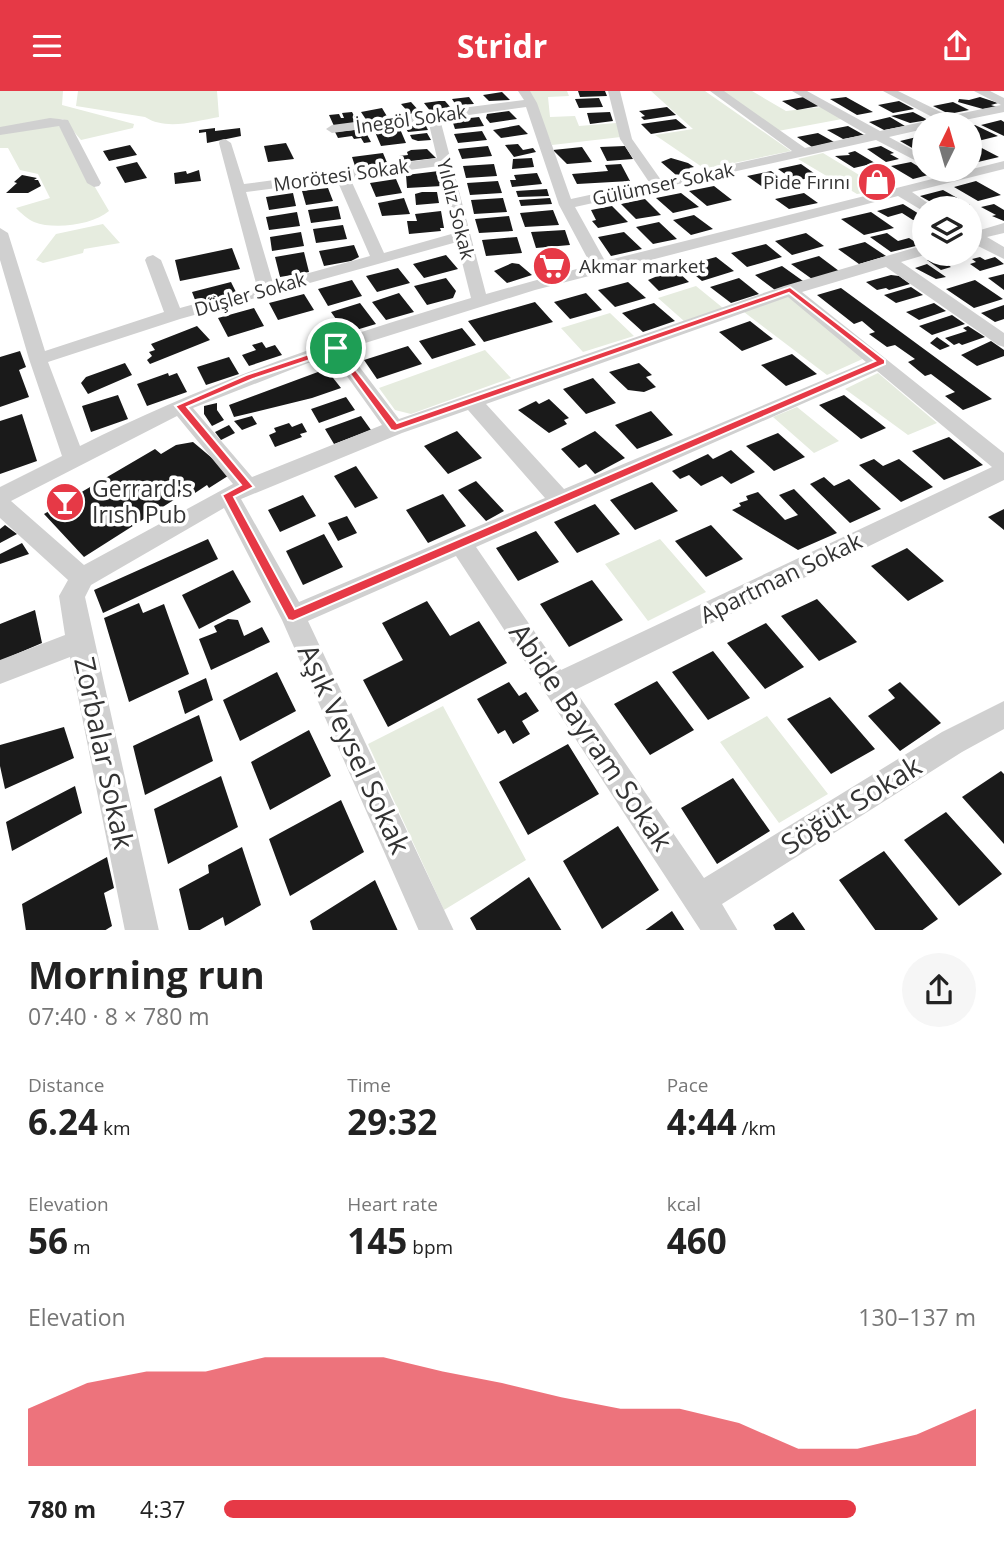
<!DOCTYPE html>
<meta charset="utf-8">
<style>
:root{--surface:#fff;--page:#f6f6f6;--text:#222;--muted:#767676;--accent:#e63946}
body{margin:0;font-family:"Open Sans",sans-serif;background:var(--page);color:var(--text);height:100vh;display:flex;flex-direction:column;font-size:26px;white-space:nowrap}
*{box-sizing:border-box;margin:0}
p{font-size:23px;color:var(--muted)}
.icon{flex:none;width:38px;height:38px;fill:none;stroke:currentColor;stroke-width:2;stroke-linecap:round;stroke-linejoin:round}
.map{position:relative;height:839px;overflow:hidden}
.drawer{display:flex;flex-direction:column;background:var(--surface);flex:1}
.drawer>*{flex:none}
.needle{width:46px;rotate:5deg}
.buttons{position:absolute;left:912px;top:21px;display:grid;gap:14px}
.buttons a{display:grid;place-items:center;width:70px;height:70px;border-radius:50%;background:var(--surface);box-shadow:0 4px 18px #0003;font-size:35px}
.pin{position:absolute;display:grid;place-items:center;width:60px;height:60px;color:#fff;margin:-30px;border:4px solid #fff;border-radius:50%;box-shadow:0 2px 7px #0007}
.round{display:grid;place-items:center;flex:none;width:74px;height:74px;border-radius:37px;background:var(--page)}
.headline{display:flex;align-items:center;justify-content:space-between;height:119px;padding:0 28px}
h1{font-size:38px;font-weight:700;line-height:52px}
.figures{display:grid;grid-template-columns:repeat(3,1fr);gap:10px;height:119px;padding:7px 28px}
.figures div{display:grid;align-content:center}
.figures b{font-size:35px;font-weight:700}
.figures small{font-size:19px;font-weight:400}
.figures p{font-size:19px}
.chart{height:196px;padding:14px 28px}
.chart p{display:flex;justify-content:space-between}
.chart svg{width:100%;height:126px;margin-top:7px;fill:var(--accent);opacity:.7}
ul{padding:0 28px;list-style:none;font-size:23px}
li{display:grid;grid-template-columns:112px 84px 1fr;align-items:center;height:52px}
li i{height:18px;border-radius:9px;background:var(--accent)}
header{display:flex;justify-content:space-between;align-items:center;height:91px;padding:0 28px;background:var(--accent);color:#fff;font-size:32px;font-weight:700}
.map>svg:first-child{display:block}
</style>
<header><svg class="icon" aria-label="menu" viewBox="0 0 24 24"><path d="M4 6h16M4 12h16M4 18h16"/></svg>Stridr<svg class="icon" aria-label="share" viewBox="0 0 24 24"><path d="M12 15V3M7 8l5-5 5 5M5 13v7h14v-7"/></svg></header>
<div class="map">
<svg width="1004" height="840" viewBox="0 0 1004 840">
<rect width="100%" height="100%" fill="#fff"/>
<path fill="#e6ecdf" d="M0 0H63L62 14 134 33 133 37 81 49 63 28 0 37Z
M78 0H217L219 26C195 30 167 40 145 26L76 15Z
M529 0H567L569 5 548 6 550 26 575 25 579 35 616 32 621 46 552 54Z
M651 0H705L791 60 705 78 655 44 693 38Z
M720 0H752L786 20 821 16 842 28 778 40Z
M58 33 109 120C93 134 54 139 34 131 27 128 21 122 16 117L50 107 38 83 20 79 8 57H0V43Z
M823 62 884 99 857 103 798 68Z
M103 133 120 152 84 158 83 162 43 172 36 169 56 143Z
M696 195 723 217 684 230 658 207Z
M788 205 867 266 827 284 744 221Z
M610 222 634 245 583 261 561 237Z
M485 259 511 287 411 323 395 319 379 297Z
M878 282 937 332 908 344 845 298Z
M797 316 839 350 814 362 773 326Z
M660 448 706 501 648 530 605 473Z
M443 615 526 769 444 819 368 653Z
M767 625 828 703 779 732 720 651Z"/>
<path fill="#1a1a1a" d="M578 0H605L607 5 580 6Z
M502 1 510 9 489 10 483 4Z
M469 6 474 13 456 14 452 8Z
M804 6 819 15 797 19 782 10Z
M846 6 873 21 857 24 830 8Z
M980 6 998 12 991 14 997 16 983 18 958 11 959 8 969 9Z
M599 7 603 16 579 17 575 8Z
M439 10H445L452 18 431 21 424 12Z
M899 10 914 18 893 22 878 14Z
M411 11 420 21 410 23 401 13Z
M953 11 969 19 949 23 933 15Z
M667 16 676 24 644 29 641 26 645 25 639 20Z
M382 17 388 27 367 30 361 21Z
M509 20 517 28 490 32 486 27 487 23Z
M352 21 358 32 334 35 329 24 339 23 341 27H344L342 22Z
M610 21 613 30 590 33 587 22Z
M913 21 928 29 910 32 891 25Z
M479 26 484 35 455 38 452 29Z
M890 26 905 35 884 39 869 31Z
M676 28 687 37 651 43 641 33Z
M1001 29 1004 31V45L981 34Z
M425 33 428 39 408 41 405 36Z
M519 34 528 43 501 47 493 39Z
M975 34 998 45 978 50 970 46V36Z
M848 35 864 44 843 48 827 39Z
M215 37V40L240 37 241 45 207 52 206 41 199 42V39Z
M364 38 371 51 364 52 361 47 354 48 352 45 338 47 335 41Z
M400 38 406 52 381 55 375 41Z
M482 40 487 49 458 52 454 43Z
M427 42 431 49 418 50 412 48 410 44Z
M818 42 834 51 812 56 797 46Z
M921 45 924 47V61L921 62 900 50Z
M286 52 294 68 268 71 264 55Z
M518 53 523 59 533 57 536 61 514 66 505 54Z
M130 54 137 64 109 70 103 60Z
M976 54 999 66 978 71 970 67V56Z
M488 55 492 65 462 68 458 58Z
M625 55 633 68 607 70 600 56Z
M881 55 894 62 890 63 899 68 886 71 867 58Z
M582 56 592 71 567 73 553 59Z
M427 58 436 67 402 71 399 65 408 64 407 61 411 59Z
M855 60 875 72 854 77 835 65 850 64 848 62Z
M383 62 388 74 356 78 352 66Z
M532 67 534 76 512 78 513 68Z
M671 67 688 72 694 76 689 77 693 81 676 84 661 71Z
M137 71 147 87 125 92 116 76Z
M911 71 924 79 932 83 913 88 891 75Z
M494 73 497 85 466 87 463 75Z
M621 73 630 90 577 93 572 83 608 80 605 74Z
M801 73 818 85 795 90 778 78Z
M199 79 201 90 175 93 174 82 186 80 187 83Z
M439 80 442 95 407 97 406 84Z
M771 80 787 92 764 97 747 85Z
M537 82 542 93 512 96 510 89H516L514 84Z
M22 84 37 87 34 89H38L41 95 28 102H6L17 92 14 91Z
M871 84 881 90 892 96 884 99 862 86Z
M396 88 402 102 376 106 370 92Z
M498 90 502 102 470 104 467 92Z
M976 90 1001 104 978 110 954 96Z
M714 95 732 109 707 115 689 100Z
M328 97 333 110 306 114 302 100Z
M547 98 549 105 518 106 516 100Z
M943 99 970 114 958 117 949 112 938 115 920 105Z
M422 101H437L439 112 416 114 415 103Z
M293 102 296 115 269 119 266 106Z
M681 102 699 116 673 122 656 107Z
M804 102 818 112 789 118 775 108Z
M404 107 410 123 382 125 378 112Z
M503 107 507 121 474 123 471 109Z
M550 107 552 113 521 115 519 109Z
M645 108 661 124 636 128 621 113Z
M903 113 924 126 913 129 902 122 888 126 877 120Z
M994 113 1004 119V130L992 125 996 124 981 116Z
M338 115 341 128 311 132 308 119Z
M612 115 628 131 598 137 592 130 596 129 591 119Z
M553 119 559 134 525 136 520 122Z
M441 120 444 137H440L441 140 409 143 407 130H417L415 123Z
M297 121 300 135 269 139 266 126Z
M871 121 894 137 864 144 841 128Z
M694 124 713 138 691 144 673 129Z
M509 125 513 140 479 142 475 128Z
M659 131 677 148 653 153 636 136Z
M343 134 347 148 316 152 313 138Z
M565 139 570 154 536 157 531 141Z
M301 141 304 155 272 160 270 146Z
M624 141 642 158 611 165 598 146Z
M806 142 824 155 792 164 775 150Z
M887 142 898 150 909 147 920 154 891 161 870 146Z
M517 146 522 162 486 165 482 149Z
M865 151 886 165 859 173 838 158Z
M766 153 782 166 747 176 731 162Z
M354 154 359 166 351 170 324 175 319 160Z
M232 157 240 178 180 190 175 169Z
M304 161 309 181 280 186 275 166Z
M446 164 458 178 424 187 413 173Z
M551 164 554 166 559 165 572 175 547 183 534 172Z
M819 165 839 180 812 188 791 173Z
M716 166 734 180 702 190 684 175Z
M937 166 951 176 941 179 927 169Z
M980 166 985 169 995 166 1004 173 980 180 970 173 976 171 972 168Z
M512 172 519 173 532 184 507 192 494 180Z
M927 173 946 186 936 188 915 177Z
M782 175 803 190 775 199 755 184Z
M398 177 410 192 377 201 366 185Z
M667 181 670 183 678 181 689 191 659 200 648 189Z
M1004 183V199L988 187Z
M891 184 899 185 910 193 889 199 886 197 877 199 866 191Z
M446 187 456 200 453 207 427 214 414 195Z
M739 187 759 203 731 212 710 196Z
M352 189 362 205 328 215 318 198Z
M975 189 1003 208 974 217 946 198Z
M231 191 237 203 197 214 192 201Z
M628 191 646 207 615 216 598 199Z
M911 196 923 204 896 212 884 204Z
M841 197 992 308 963 319 945 305 955 301 931 283 925 285 908 271 915 268 895 254 887 256 869 243 875 241 862 230 854 233 817 204Z
M399 202 414 221 386 229 372 211Z
M586 202 602 219 570 228 554 211Z
M304 203 314 219 278 229 269 212Z
M535 211 553 231 484 251 468 230Z
M360 212 376 233 346 242 331 221Z
M654 212 675 230 643 241 622 222Z
M934 212 946 220 919 229 906 221Z
M1004 214V228L995 231 981 222Z
M254 217 264 235 228 246 218 227Z
M952 224 965 233 932 244 919 235Z
M750 230 773 248 742 260 719 241Z
M197 235 210 249 150 273 147 269 152 265 149 261 155 259 151 253Z
M968 235 985 246 962 254 959 252 954 254 945 247 967 240 963 237Z
M462 237 476 254 432 268 419 250Z
M937 246 950 255 940 259 930 252Z
M991 250 1004 259V265L977 275 961 264Z
M262 251 266 257 275 254 282 264 249 275 242 264 256 259 252 254Z
M408 255 422 273 377 288 364 269Z
M20 260 26 276 19 279 29 306 0 316V266Z
M792 263 817 283 786 295 761 274Z
M229 266 239 283 206 294 197 276Z
M125 272 132 284 88 303 81 292 86 286Z
M639 272 652 284 646 286 656 296 644 301 628 299 609 281Z
M326 278 341 297 312 307 234 326 229 314Z
M168 282 169 285 177 282 187 301 147 315 137 293Z
M593 287 616 312 586 323 563 298Z
M118 304 128 328 91 341 82 315Z
M844 304 886 337 861 348 819 314Z
M346 306 355 319 319 332 311 318Z
M549 308 569 327 564 329 567 333 549 342 518 319 536 310 539 313Z
M217 312V319L224 329 212 335 204 323V315Z
M651 320 673 344 637 358 615 334Z
M22 323 37 370 0 383V330Z
M252 325 257 333 242 339 234 330Z
M361 325 371 339 334 353 325 338Z
M289 332 292 336 302 332 307 341 300 343 302 346 275 356 269 344 276 341 274 337Z
M229 334 235 342 221 349 215 341Z
M457 340 482 367 448 383 424 355Z
M595 340 625 367 595 383 586 373 579 377 561 358Z
M778 342 805 366 774 380 746 355Z
M949 346 983 374 944 389 912 360Z
M193 351 231 383 209 397 207 394 195 402 191 398 84 466 44 423 155 358 161 363 176 354Z
M731 359 755 381 731 393 722 385 701 395 689 384 680 388 672 380 708 363 713 368Z
M874 368 883 375 899 368 933 396 901 411 859 374Z
M356 375 378 407 355 417 334 385Z
M824 386 834 395 849 388 881 418 850 432 810 393Z
M476 390 504 420 486 430 458 399Z
M652 391 678 420 635 439 610 409Z
M794 398 837 442 798 459 732 419 741 415 739 412 748 409 746 405 758 401 785 429 798 424 779 404Z
M443 403 466 435 428 452 406 419Z
M303 404 316 425 280 441 268 419Z
M595 413 620 443 577 462 554 431Z
M1004 418V439L988 426Z
M347 425 357 442 338 450 328 432Z
M5 434 17 443 0 452V438Z
M711 434 743 468 706 486 675 450Z
M536 440 559 471 518 490 496 457Z
M324 443 343 476 303 494 286 460Z
M208 448 218 468 103 522 94 499Z
M22 452 29 463 0 473V463Z
M907 457 944 490 908 510 871 475Z
M233 479 251 511 199 538 182 504Z
M592 489 623 529 569 556 540 513Z
M817 508 857 551 819 570 781 525Z
M427 510 450 545 479 530 507 572 388 636 363 589 403 569 382 532Z
M139 512 143 522 164 513 189 583 129 611 104 527Z
M35 519 42 552 0 570V533Z
M228 528 238 529 244 545 262 536 270 551 211 579 199 548 217 541 214 535Z
M766 532 804 576 765 598 727 552Z
M713 560 750 607 708 629 672 581Z
M277 581 296 620 240 650 223 609Z
M206 587 213 609 185 623 178 600Z
M657 590 694 639 650 664 614 613Z
M509 591 519 605 526 601 539 620 522 630 530 643 513 653 505 639 498 643 477 608Z
M900 591 941 632 900 660 868 625 895 607 888 599Z
M830 606 875 658 831 683 787 628Z
M199 624 213 670 145 704 133 655Z
M64 636 74 667 5 698 0 675V654Z
M309 639 331 685 270 719 251 671Z
M568 653 599 703 528 744 499 691Z
M1001 680 1004 683V753L962 706Z
M221 685 238 736 168 773 154 718Z
M733 687 770 740 717 773 681 717Z
M75 695 82 722 12 760 6 731Z
M341 709 364 761 290 805 269 748Z
M946 721 1002 783 959 815 904 749Z
M618 735 659 799 602 838 563 770Z
M242 756 261 814 225 835 223 826 198 840H189L179 798 209 782 208 774Z
M884 760 938 828 921 840H876L839 789Z
M107 766 114 797 104 802 112 835 104 840H26L22 813Z
M529 786 562 840H477L470 827Z
M375 789 398 840H313L310 830Z
M672 820 685 840H644Z
M793 821 806 840H776L773 834Z"/>
<g fill="none" stroke-linecap="round" stroke-linejoin="round">
<path fill="#d0d0d0" fill-rule="evenodd" d="M518 0H530L537 12 571 108 649 91 620 48 608 0H620L632 48 661 89 792 60 710 0H724L805 57 866 43 792 0H807L880 40 936 28 883 0H898L949 25 1001 14 974 0H990L1004 7V21L945 33H924V38L889 46 924 65V74L876 49 575 116 605 170 1004 70V78L912 101 935 117H924L923 120 898 105 535 199 346 258 399 328 784 195 924 154V163H928L901 171 1004 242V256L998 254 886 176 802 201 1004 362V389L575 599 704 787 942 641 1004 610V638L962 661 722 813 738 840H701L456 465 308 530 454 840H419L282 529 224 417 91 494 85 506 159 840H125L70 566 0 593V569L65 544 59 505 68 489 0 427V396L62 365 29 268 0 169V137L8 142 45 260 164 221 145 169 147 166 153 164 161 169 180 217 257 196 219 52 220 49 225 48 231 52 244 93 437 67 428 29 332 42 326 38 332 34 524 9ZM526 16 559 114 591 174 486 203 440 28ZM439 75 455 142 384 162 350 87ZM337 89 370 165 273 192 246 101ZM457 151 471 207C336 247 205 292 80 355L48 271 180 228ZM788 206 866 271 564 398 486 313ZM331 263 382 334 252 386 193 317ZM877 280 992 376 561 579 476 456ZM468 319 545 407 299 511 241 408 402 342ZM177 325 233 393 84 474 11 410Z
M50 27 68 29 101 92 99 95 94 96 87 92 59 35 0 44V36Z
M1004 132V142L987 146 1004 156V168L970 151V138L977 140Z"/>
</g>
<path fill="#e63946" stroke="#fff" stroke-width="2" fill-rule="evenodd" d="M790 196 885 269V273L293 530 288 529 222 404 241 394 175 315 246 284 336 254 397 332ZM789 202 875 270 295 518 234 406 254 396 187 316 253 288 334 261 391 339 395 340Z"/>
<defs>
<g id="shop-disc" transform="scale(2.0125)"><circle r="9.5" fill="#e63946" stroke="#fff"/><path d="M-5-2.5h2.3a2.7 3.5 0 0 1 5.4 0H5L5.5 6h-11ZM-1.5-2.5h3a1.5 2.3 0 0 0-3 0Z" fill="#fff"/></g>
<g id="supermarket-disc" transform="scale(2.0125)"><circle r="9.5" fill="#e63946" stroke="#fff"/><path d="M-6-5.5h2.5l.6 2H6L4.5 2H-2.5L-4.4-4H-6ZM-1.5 3.2a1.3 1.3 0 1 0 .1 0ZM3 3.2a1.3 1.3 0 1 0 .1 0Z" fill="#fff"/></g>
<g id="bar-disc" transform="scale(2.0125)"><circle r="9.5" fill="#e63946" stroke="#fff"/><path d="M-6-5H6L.8 .8V4.5H3.5V6h-7V4.5H-.8V.8Z" fill="#fff"/></g>
</defs>
<g fill-rule="evenodd">
<use href="#shop-disc" x="877" y="91"/>
<use href="#supermarket-disc" x="552" y="175"/>
<use href="#bar-disc" x="65" y="411"/>
</g>
<g text-anchor="middle" stroke-width="7" stroke-linejoin="round" paint-order="stroke">
<g font-size="19" fill="#333" stroke="#fff">
<text transform="translate(411 28) rotate(-8)" y="7">İnegöl Sokak</text>
<text transform="translate(341 84) rotate(-8)" y="7">Morötesi Sokak</text>
<text transform="translate(663 93) rotate(-12)" y="7">Gülümser Sokak</text>
<text transform="translate(456 118) rotate(76)" y="7">Yıldız Sokak</text>
<text transform="translate(250 203) rotate(-16)" y="7">Düşler Sokak</text>
</g>
<g font-size="19" fill="#333" stroke="#fff" text-anchor="end">
<text x="850" y="98">Pide Fırını</text>
<text x="579" y="182" text-anchor="start">Akmar market</text>
</g>
<g font-size="23" fill="#333" stroke="#fff" text-anchor="start">
<text x="92" y="406">Gerrard's<tspan x="92" dy="26">Irısh Pub</tspan></text>
</g>
<g font-size="23" fill="#333" stroke="#fff">
<text transform="translate(781 487) rotate(-26)" y="8">Apartman Sokak</text>
</g>
<g font-size="28" fill="#333" stroke="#fff">
<text transform="translate(591 646) rotate(56)" y="10">Abide Bayram Sokak</text>
<text transform="translate(354 658) rotate(65)" y="10">Aşık Veysel Sokak</text>
<text transform="translate(104 662) rotate(78)" y="10">Zorbalar Sokak</text>
<text transform="translate(851 714) rotate(-32)" y="10">Söğüt Sokak</text>
</g>
</g>
</svg>
<div class="buttons">
<a><svg class="needle" viewBox="-14 -14 28 28"><path d="M0-13l5 13h-10z" fill="#e53935"/><path d="M0 13l5-13h-10z" fill="#767676"/></svg></a>
<a><svg class="icon" aria-label="layers" viewBox="0 0 24 24"><path d="M12 4l9 5-9 5-9-5zM3 14l9 5 9-5"/></svg></a>
</div>
<div class="pin" style="left:336px;top:257px;background:#1e9e55"><svg class="icon" aria-label="arrive" viewBox="0 0 24 24"><path d="M6 21V4h12l-3 4 3 4H6"/></svg></div>
</div>
<section class="drawer">
<div class="headline"><div><h1>Morning run</h1><p>07:40 · 8 × 780 m</p></div><a class="round"><svg class="icon" aria-label="share" viewBox="0 0 24 24"><path d="M12 15V3M7 8l5-5 5 5M5 13v7h14v-7"/></svg></a></div>
<div class="figures">
<div><p>Distance</p><b>6.24<small> km</small></b></div>
<div><p>Time</p><b>29:32</b></div>
<div><p>Pace</p><b>4:44<small> /km</small></b></div>
</div>
<div class="figures">
<div><p>Elevation</p><b>56<small> m</small></b></div>
<div><p>Heart rate</p><b>145<small> bpm</small></b></div>
<div><p>kcal</p><b>460</b></div>
</div>
<div class="chart"><p><span>Elevation</span>130–137 m</p>
<svg viewBox="0 0 160 44" preserveAspectRatio="none"><path d="M0 44V24L10 15L20 11L30 11L40 6L50 6L60 6L70 11L80 15L90 20L100 24L110 24L120 29L130 38L140 38L150 33L160 24V44z"/></svg>
</div>
<ul>
<li><b>780 m</b>4:37<i style="width:84%"></i></li>
</ul>
</section>
